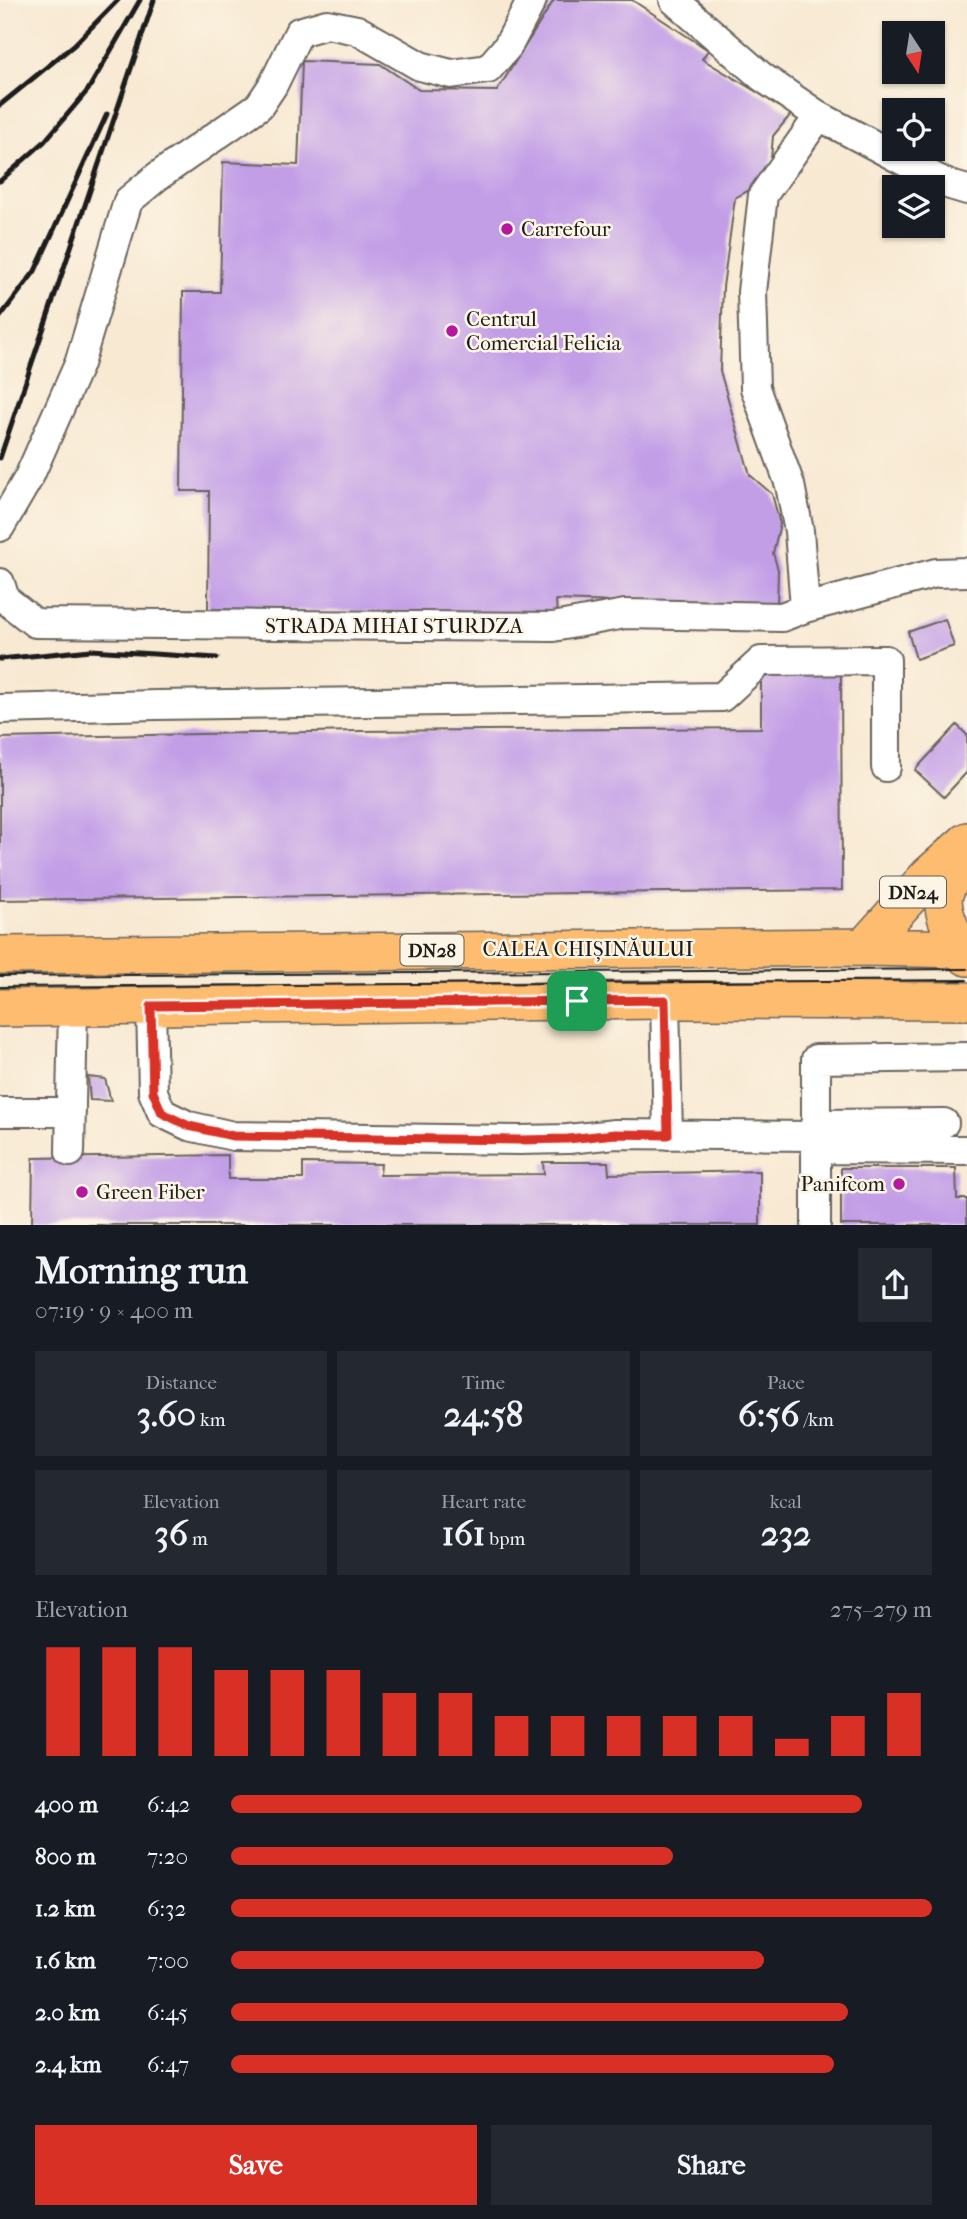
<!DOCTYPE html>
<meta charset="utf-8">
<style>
:root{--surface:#171b24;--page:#242831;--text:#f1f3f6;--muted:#9ea1a6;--accent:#d93025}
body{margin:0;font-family:"IM FELL French Canon",serif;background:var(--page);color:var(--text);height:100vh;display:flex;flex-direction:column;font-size:26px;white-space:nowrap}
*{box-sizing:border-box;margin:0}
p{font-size:23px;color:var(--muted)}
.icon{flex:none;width:38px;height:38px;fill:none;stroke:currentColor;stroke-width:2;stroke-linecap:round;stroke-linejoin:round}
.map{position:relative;height:1225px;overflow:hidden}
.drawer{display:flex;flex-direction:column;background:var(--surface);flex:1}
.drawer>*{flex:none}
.needle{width:46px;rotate:168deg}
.fabs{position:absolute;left:882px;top:21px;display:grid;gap:14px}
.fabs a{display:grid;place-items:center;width:63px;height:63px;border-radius:0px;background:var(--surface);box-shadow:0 2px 5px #0004;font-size:35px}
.pin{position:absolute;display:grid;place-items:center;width:60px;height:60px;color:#fff;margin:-30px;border-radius:14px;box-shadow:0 4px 10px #0006}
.round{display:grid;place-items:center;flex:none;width:74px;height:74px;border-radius:0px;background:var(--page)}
.summary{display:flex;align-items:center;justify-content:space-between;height:119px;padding:0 35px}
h1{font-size:38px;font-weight:700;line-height:52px}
.figures{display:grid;grid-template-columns:repeat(3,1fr);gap:10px;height:119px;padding:7px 35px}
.figures div{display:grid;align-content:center;border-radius:0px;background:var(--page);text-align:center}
.figures b{font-size:35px;font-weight:700}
.figures small{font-size:19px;font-weight:400}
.figures p{font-size:19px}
.chart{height:196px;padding:14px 35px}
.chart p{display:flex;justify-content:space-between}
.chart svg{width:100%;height:126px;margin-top:7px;stroke:var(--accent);stroke-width:6}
.cta{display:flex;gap:14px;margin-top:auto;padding:14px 35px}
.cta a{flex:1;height:80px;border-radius:0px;background:var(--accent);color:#fff;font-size:28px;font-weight:700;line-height:80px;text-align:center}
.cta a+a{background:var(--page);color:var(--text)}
ul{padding:0 35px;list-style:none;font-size:23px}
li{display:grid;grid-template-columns:112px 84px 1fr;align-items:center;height:52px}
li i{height:18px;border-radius:9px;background:var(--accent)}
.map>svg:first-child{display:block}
</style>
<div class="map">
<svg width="967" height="1225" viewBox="0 0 967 1225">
<rect width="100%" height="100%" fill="#fcf5e5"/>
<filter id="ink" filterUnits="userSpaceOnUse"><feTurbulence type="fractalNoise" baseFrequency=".0143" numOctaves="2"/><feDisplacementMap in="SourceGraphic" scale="14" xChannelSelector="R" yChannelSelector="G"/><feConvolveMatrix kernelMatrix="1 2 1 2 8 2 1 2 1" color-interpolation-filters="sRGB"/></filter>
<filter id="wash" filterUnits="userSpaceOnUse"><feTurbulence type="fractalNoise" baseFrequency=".00686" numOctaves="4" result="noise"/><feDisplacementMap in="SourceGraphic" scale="28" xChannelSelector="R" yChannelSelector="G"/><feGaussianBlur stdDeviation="1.57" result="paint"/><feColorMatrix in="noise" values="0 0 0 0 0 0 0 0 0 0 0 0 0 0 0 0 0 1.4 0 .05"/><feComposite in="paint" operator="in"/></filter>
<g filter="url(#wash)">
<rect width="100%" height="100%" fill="#f8e9d3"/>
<g id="blocks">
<path fill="#c29ee7" d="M554 0H632L708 50 702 59 792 113 773 136 771 159 762 183 735 198 723 287 720 371 750 475 772 494 780 524 773 553 778 570 777 607 556 600 557 615 208 609 209 491H181L183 292H220L223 162 298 165 302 61 380 64 419 90 497 91Z
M945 619 954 646 916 659 908 632Z
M841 673 842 890 0 900V738L360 731 761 728V674Z
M957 725 967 735V772L944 797 915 770Z
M88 1077 105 1079 111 1101 90 1100Z
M228 1155V1179H303V1163L381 1164 380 1175 544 1174 543 1162H608L609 1174 760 1171V1225H32L33 1158Z
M841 1168H956L957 1199H967V1225H841Z"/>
</g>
</g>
<g filter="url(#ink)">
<use href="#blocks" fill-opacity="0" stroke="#69645c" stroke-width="2"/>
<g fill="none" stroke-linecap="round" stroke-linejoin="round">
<g stroke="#69645c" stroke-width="32">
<path id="minor" d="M674 0 762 77 819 116 947 184 967 190
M819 116 763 195 752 292 755 388 790 485 799 531 805 608 936 573 967 572
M0 527 29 477 79 364 128 201 158 176 259 106 273 85 299 32 327 24 357 30 420 66 451 74 488 69 508 46 532 0
M0 583 5 599 35 623 553 627 625 614 782 617 805 608
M0 709 156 705 722 697 761 661 886 660V767
M665 1000 668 1135
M151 1006 153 1092 162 1113 189 1126 233 1136 520 1140 568 1139 615 1134 815 1136
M0 1112H71
M815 1124 944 1123
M815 1149 967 1150
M70 1152 73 1007
M816 1225V1059L967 1057"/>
</g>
<g stroke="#69645c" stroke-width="40">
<path id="major" d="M966 853C960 865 950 878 945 891 938 910 956 942 967 957
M864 947 929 875 967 841
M0 955 864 947 967 949
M0 1008 665 1000 967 1001"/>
</g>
<use href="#minor" stroke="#fff" stroke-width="28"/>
<use href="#major" stroke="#fdbc6f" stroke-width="37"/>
<path stroke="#1c1c1c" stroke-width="2" d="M0 976 967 969
M0 987 967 980"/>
<path stroke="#1c1c1c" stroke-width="5" d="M0 105 74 45 118 0
M0 181 44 142 88 90 140 0
M0 317 35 271 107 114
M0 458 154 0
M0 659 91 650 217 658"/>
</g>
</g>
<g fill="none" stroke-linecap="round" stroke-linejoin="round" filter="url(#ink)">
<g stroke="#fff" stroke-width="14">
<path id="route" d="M665 1000 668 1135 615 1134 568 1139 520 1140 233 1136 189 1126 162 1113 153 1092 151 1006Z"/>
</g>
<use href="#route" stroke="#d93025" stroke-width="9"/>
</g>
<g fill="#b5179e" stroke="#fcf5e5" stroke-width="2.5">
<circle cx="507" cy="229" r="7"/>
<circle cx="452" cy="331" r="7"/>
<circle cx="899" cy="1184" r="7"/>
<circle cx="82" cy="1192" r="7"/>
</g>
<g text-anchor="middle" stroke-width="5" stroke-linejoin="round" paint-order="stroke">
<g fill="#fcf5e5" stroke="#5f5d58" stroke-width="2">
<rect x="880" y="876.5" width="66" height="31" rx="5"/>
<rect x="400.5" y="934.5" width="63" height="31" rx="5"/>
</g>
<g font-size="19" font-weight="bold" fill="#1c1c1c">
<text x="913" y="899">DN24</text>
<text x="432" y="957">DN28</text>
</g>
<g font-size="21" fill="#1c1c1c" stroke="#fcf5e5" text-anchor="start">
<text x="521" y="236">Carrefour</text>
<text x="466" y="326">Centrul<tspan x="466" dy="24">Comercial Felicia</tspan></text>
<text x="885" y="1191" text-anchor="end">Panifcom</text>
<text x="96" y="1199">Green Fiber</text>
</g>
<g font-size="21" fill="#1c1c1c" stroke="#fcf5e5">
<text x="394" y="633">STRADA MIHAI STURDZA</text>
<text x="588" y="956">CALEA CHIȘINĂULUI</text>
</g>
</g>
</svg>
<div class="fabs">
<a><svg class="needle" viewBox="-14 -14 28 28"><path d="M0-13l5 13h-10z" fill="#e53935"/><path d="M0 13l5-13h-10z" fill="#9ea1a6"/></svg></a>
<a><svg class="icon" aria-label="locate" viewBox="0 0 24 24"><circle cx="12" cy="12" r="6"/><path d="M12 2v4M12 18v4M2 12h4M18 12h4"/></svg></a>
<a><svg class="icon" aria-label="layers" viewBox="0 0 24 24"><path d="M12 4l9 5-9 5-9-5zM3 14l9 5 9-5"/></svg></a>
</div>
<div class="pin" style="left:577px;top:1001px;background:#1e9e55"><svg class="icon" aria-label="arrive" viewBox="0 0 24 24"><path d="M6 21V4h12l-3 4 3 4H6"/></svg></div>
</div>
<section class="drawer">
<div class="summary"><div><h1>Morning run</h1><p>07:19 · 9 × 400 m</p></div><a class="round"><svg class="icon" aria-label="share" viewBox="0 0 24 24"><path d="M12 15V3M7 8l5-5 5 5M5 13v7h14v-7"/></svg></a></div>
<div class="figures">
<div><p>Distance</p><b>3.60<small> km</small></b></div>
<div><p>Time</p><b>24:58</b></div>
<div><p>Pace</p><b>6:56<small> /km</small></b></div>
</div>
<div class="figures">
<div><p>Elevation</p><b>36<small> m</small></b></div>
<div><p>Heart rate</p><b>161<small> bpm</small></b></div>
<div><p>kcal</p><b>232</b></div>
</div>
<div class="chart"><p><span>Elevation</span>275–279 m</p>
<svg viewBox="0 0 160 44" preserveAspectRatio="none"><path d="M5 44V6M15 44V6M25 44V6M35 44V14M45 44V14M55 44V14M65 44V22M75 44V22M85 44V30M95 44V30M105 44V30M115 44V30M125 44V30M135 44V38M145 44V30M155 44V22"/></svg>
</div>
<ul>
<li><b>400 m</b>6:42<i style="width:90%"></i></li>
<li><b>800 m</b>7:20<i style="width:63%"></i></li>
<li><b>1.2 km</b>6:32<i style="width:100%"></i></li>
<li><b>1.6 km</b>7:00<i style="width:76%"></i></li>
<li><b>2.0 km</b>6:45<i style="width:88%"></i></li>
<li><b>2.4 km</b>6:47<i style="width:86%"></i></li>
</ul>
<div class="cta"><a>Save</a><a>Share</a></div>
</section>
